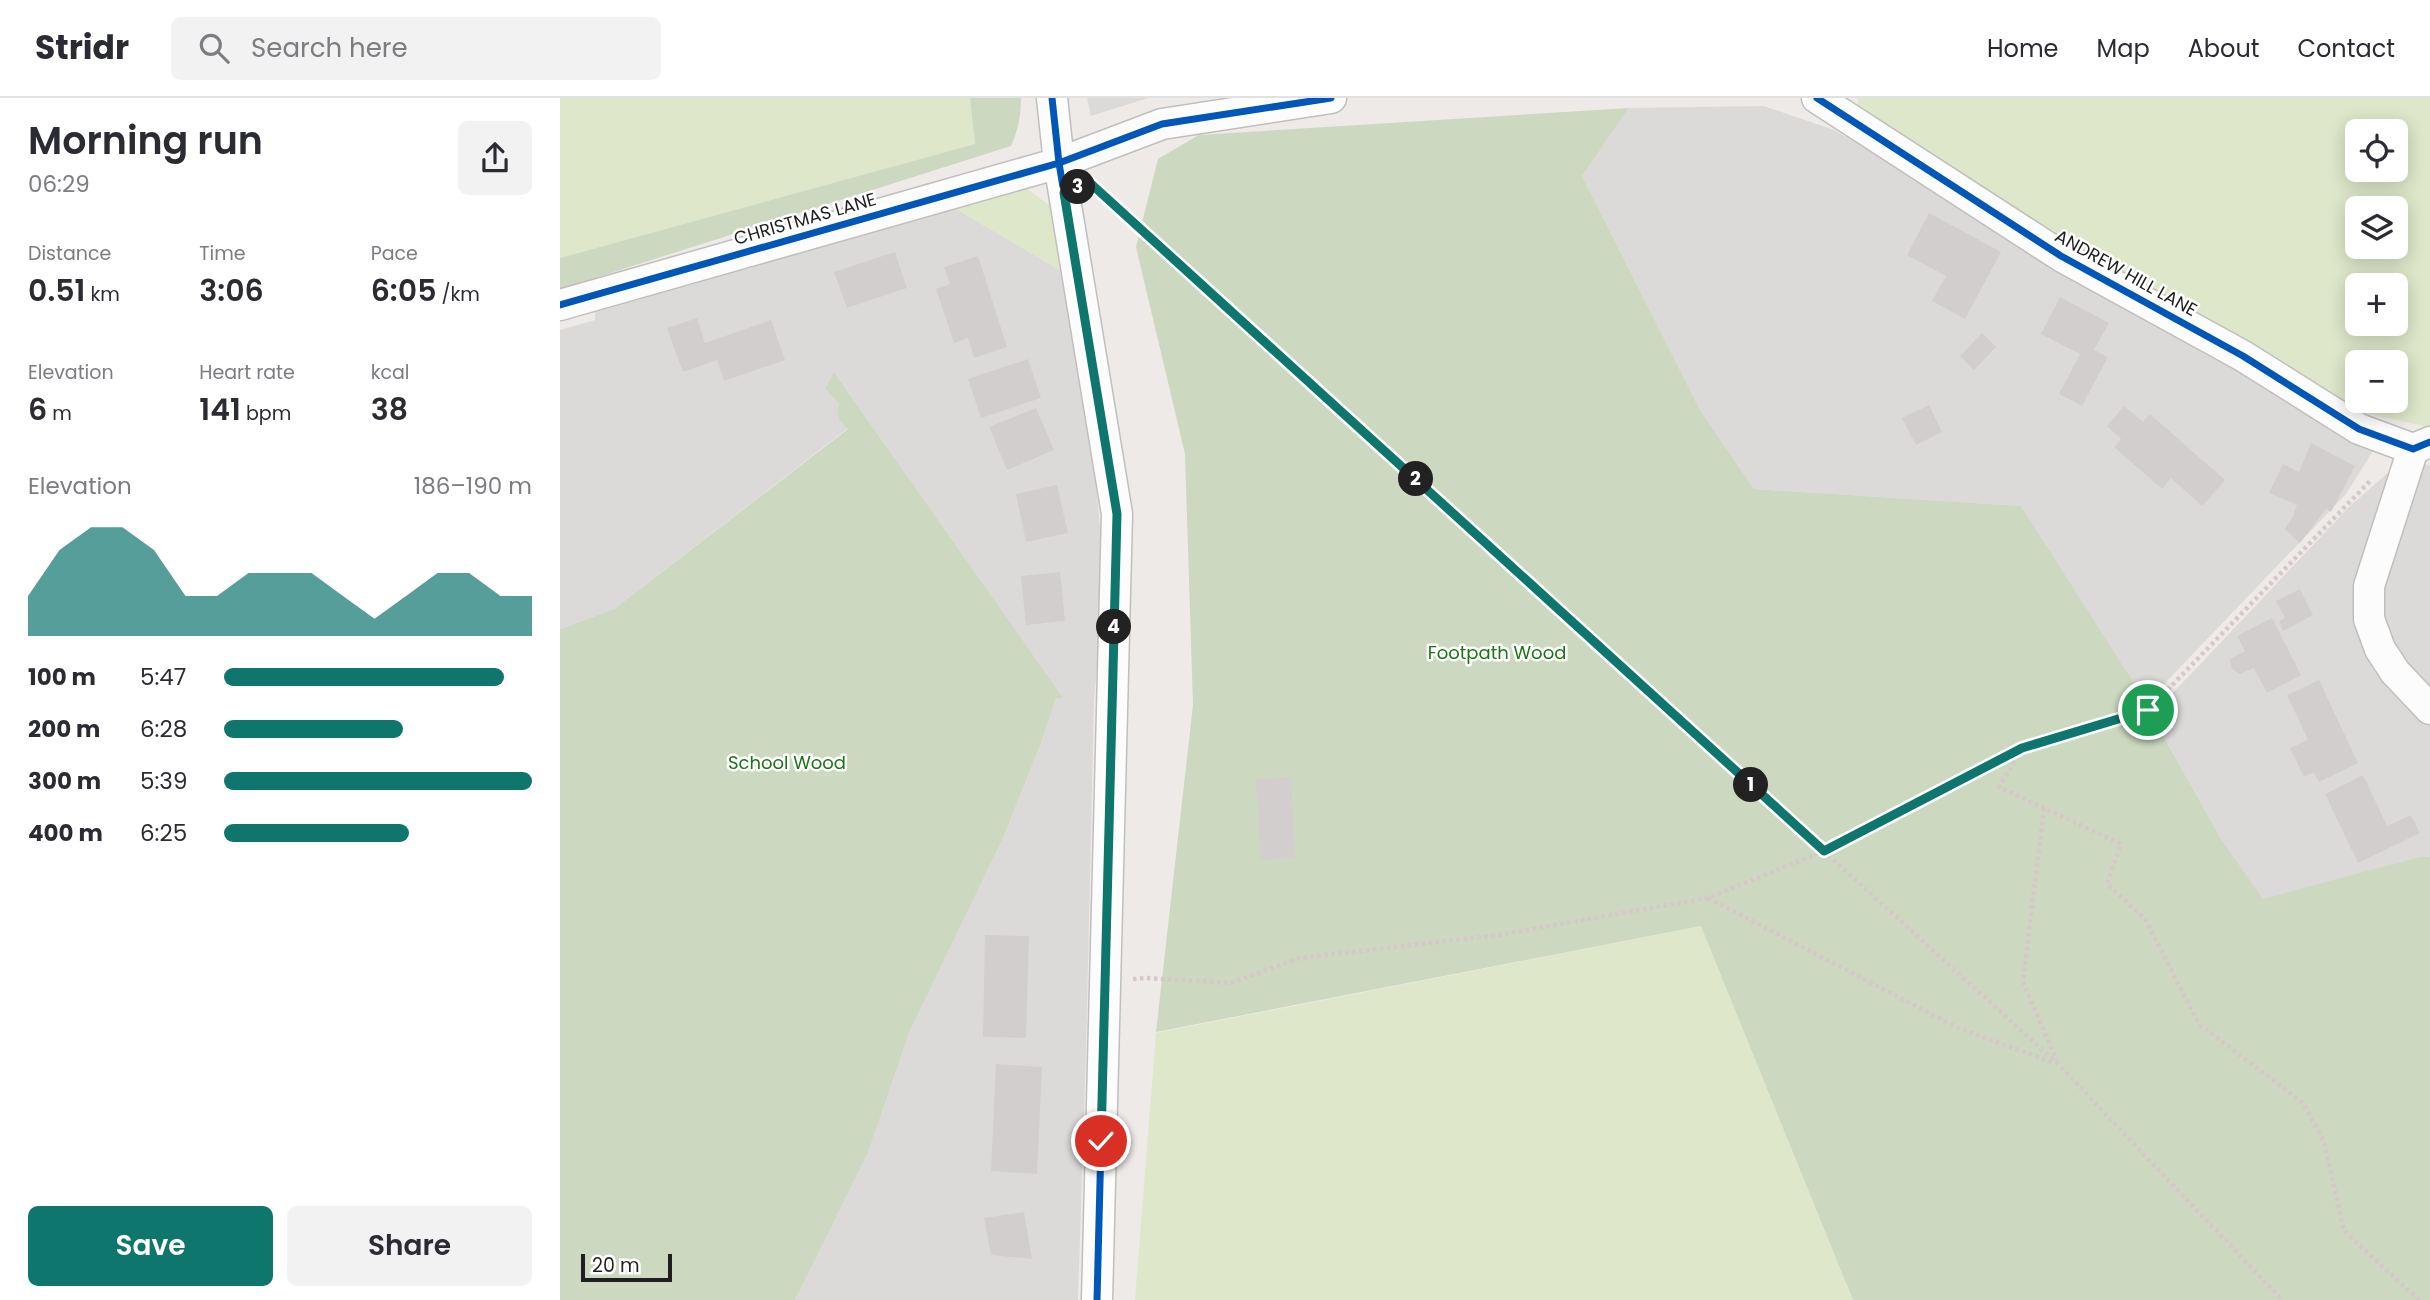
<!DOCTYPE html>
<meta charset="utf-8">
<style>
:root{--surface:#fff;--page:#f2f2f3;--text:#2b2b33;--muted:#7c7c81;--line:#e1e1e2;--accent:#0f766e}
body{margin:0;font-family:Poppins,sans-serif;background:var(--page);color:var(--text);height:100vh;display:flex;flex-direction:column;font-size:26px;white-space:nowrap}
*{box-sizing:border-box;margin:0}
p{font-size:23px;color:var(--muted)}
.icon{flex:none;width:38px;height:38px;fill:none;stroke:currentColor;stroke-width:2;stroke-linecap:round;stroke-linejoin:round}
.map{position:relative;flex:1;overflow:hidden}
.drawer{display:flex;flex-direction:column;background:var(--surface);width:560px}
.drawer>*{flex:none}
.controls{position:absolute;left:1785px;top:21px;display:grid;gap:14px}
.controls a{display:grid;place-items:center;width:63px;height:63px;border-radius:10px;background:var(--surface);box-shadow:0 4px 18px #0003;font-size:35px}
.scale{position:absolute;left:21px;bottom:18px;width:91px;box-sizing:border-box;padding-left:7px;border:4px solid #1f1f1f;border-top:0;font-size:19px;line-height:24px;white-space:nowrap;color:#1f1f1f;-webkit-text-stroke:5px #fff;paint-order:stroke}
.pin{position:absolute;display:grid;place-items:center;width:60px;height:60px;color:#fff;margin:-30px;border:4px solid #fff;border-radius:50%;box-shadow:0 2px 7px #0007}
.km{position:absolute;width:35px;height:35px;margin:-18px;border-radius:50%;background:#222;color:#fff;font-size:19px;line-height:35px;text-align:center}
.round{display:grid;place-items:center;flex:none;width:74px;height:74px;border-radius:10px;background:var(--page)}
.overview{display:flex;align-items:center;justify-content:space-between;height:119px;padding:0 28px}
h1{font-size:38px;font-weight:600;line-height:52px}
.metrics{display:grid;grid-template-columns:repeat(3,1fr);gap:10px;height:119px;padding:7px 28px}
.metrics div{display:grid;align-content:center}
.metrics b{font-size:30px;font-weight:600}
.metrics small{font-size:19px;font-weight:400}
.metrics p{font-size:19px}
.chart{height:196px;padding:14px 28px}
.chart p{display:flex;justify-content:space-between}
.chart svg{width:100%;height:126px;margin-top:7px;fill:var(--accent);opacity:.7}
.cta{display:flex;gap:14px;margin-top:auto;padding:14px 28px}
.cta a{flex:1;height:80px;border-radius:10px;background:var(--accent);color:#fff;font-size:28px;font-weight:600;line-height:80px;text-align:center}
.cta a+a{background:var(--page);color:var(--text)}
ul{padding:0 28px;list-style:none;font-size:23px}
li{display:grid;grid-template-columns:112px 84px 1fr;align-items:center;height:52px}
li i{height:18px;border-radius:9px;background:var(--accent)}
header{display:flex;align-items:center;gap:42px;box-sizing:border-box;height:98px;padding:0 35px;background:var(--surface);border-bottom:2px solid var(--line)}
header strong{font-size:33px}
nav{display:flex;gap:38px;margin-inline-start:auto;font-size:24px}
.search{width:490px;height:63px;background:var(--page);display:flex;align-items:center;gap:18px;box-sizing:border-box;padding:0 24px;border-radius:10px;color:var(--muted);font-size:26px}
main{display:flex;flex:1;min-height:0}
.map>svg:first-child{display:block}
</style>
<header>
<strong>Stridr</strong>
<div class="search"><svg class="icon" aria-label="search" viewBox="0 0 24 24"><circle cx="10" cy="10" r="6"/><path d="M15 15l6 6"/></svg>Search here</div>
<nav><a>Home</a><a>Map</a><a>About</a><a>Contact</a></nav>
</header>
<main>
<section class="drawer">
<div class="overview"><div><h1>Morning run</h1><p>06:29</p></div><a class="round"><svg class="icon" aria-label="share" viewBox="0 0 24 24"><path d="M12 15V3M7 8l5-5 5 5M5 13v7h14v-7"/></svg></a></div>
<div class="metrics">
<div><p>Distance</p><b>0.51<small> km</small></b></div>
<div><p>Time</p><b>3:06</b></div>
<div><p>Pace</p><b>6:05<small> /km</small></b></div>
</div>
<div class="metrics">
<div><p>Elevation</p><b>6<small> m</small></b></div>
<div><p>Heart rate</p><b>141<small> bpm</small></b></div>
<div><p>kcal</p><b>38</b></div>
</div>
<div class="chart"><p><span>Elevation</span>186–190 m</p>
<svg viewBox="0 0 160 44" preserveAspectRatio="none"><path d="M0 44V30L10 14L20 6L30 6L40 14L50 30L60 30L70 22L80 22L90 22L100 30L110 38L120 30L130 22L140 22L150 30L160 30V44z"/></svg>
</div>
<ul>
<li><b>100 m</b>5:47<i style="width:91%"></i></li>
<li><b>200 m</b>6:28<i style="width:58%"></i></li>
<li><b>300 m</b>5:39<i style="width:100%"></i></li>
<li><b>400 m</b>6:25<i style="width:60%"></i></li>
</ul>
<div class="cta"><a>Save</a><a>Share</a></div>
</section>
<div class="map">
<svg width="1870" height="1202" viewBox="0 0 1870 1202">
<rect width="100%" height="100%" fill="#edeae8"/>
<path fill="#dcdad9" d="M527 0H588L531 18Z
M1204 8 1274 32 1816 348 1786 396 1585 606 1461 408 1194 391 1140 312 1022 78 1069 10Z
M386 105 500 172 533 354 543 461 541 523 534 602 526 954 518 1202H235L308 1055 349 935 443 740 481 645 496 599 502 600 275 275 265 291 279 306 288 330 54 511 0 531V232L35 222V214L221 158Z
M1846 359 1870 368V759H1859L1703 802 1661 741 1592 617 1790 408Z"/>
<path fill="#dee7c9" fill-rule="evenodd" d="M0 0H410L415 46 0 160Z
M1298 0H1870V329L1789 312 1374 69 1299 17ZM1797 33H1836V72H1797ZM1797 110H1836V149H1797ZM1797 187H1836V226H1797ZM1797 264H1836V303H1797Z
M467 91 495 111 500 172 386 105 417 103Z
M1142 828 1293 1202H575L596 935Z"/>
<path fill="#ccd8bf" d="M410 0H461C461 18 458 32 451 48L0 191V160L415 46Z
M1069 10 1022 78 1140 312 1194 391 1461 408 1575 587 1661 741 1703 801 1859 759H1870V1202H1293L1141 828 596 934 633 607 625 356 576 149 598 61 639 37Z
M274 274 503 600H496L481 645 443 740 349 935 308 1055 235 1202H0V531L54 511 288 331C280 323 275 319 279 306L265 291Z"/>
<path fill="#d2cecd" d="M1369 115 1441 154 1405 221 1372 203 1386 178 1347 157Z
M335 154 347 190 287 210 274 174Z
M418 158 447 249 414 260 408 240 394 245 376 191 390 186 384 169Z
M1500 199 1549 225 1534 252 1548 259 1522 308 1499 296 1520 256 1481 236Z
M137 220 145 245 211 222 225 262 164 283 157 262 123 274 107 230Z
M1422 235 1436 249 1414 272 1400 258Z
M468 261 481 300 421 320 408 281Z
M1369 307 1382 334 1356 347 1342 320Z
M1564 308 1583 324 1590 316 1665 382 1642 408 1611 380 1602 391 1554 349 1561 341 1547 328Z
M476 310 494 352 447 372 429 329Z
M1751 345 1795 368 1771 414 1766 411 1740 445 1725 431 1733 418 1737 407 1709 395 1723 366 1739 374Z
M497 387 508 435 466 444 456 396Z
M500 474 505 523 466 527 461 478Z
M1740 491 1753 517 1723 533 1719 523 1725 520 1716 503Z
M1712 520 1741 577 1707 595 1694 570 1680 576 1672 571 1670 561 1685 553 1677 538Z
M1759 582 1798 665 1759 684 1754 674 1744 679 1730 650 1748 642 1727 597Z
M1803 677 1827 728 1851 717 1860 735 1798 765 1765 696Z
M731 679 735 760 701 762 696 681Z
M425 837 469 838 466 940 423 939Z
M436 966 482 969 477 1076 431 1073Z
M464 1114 472 1161 431 1157 424 1120Z"/>
<g fill="none" stroke-linecap="round" stroke-linejoin="round">
<g stroke="#c0bfbe" stroke-width="33">
<path id="minor" d="M492 0 499 65 557 416 537 1202
M1257 0 1501 158 1683 258 1799 331 1853 351 1870 344
M0 207 499 65 602 26 771 0
M1853 351 1809 488V521L1820 551 1835 574 1870 611"/>
</g>
<path stroke="#d6c8c8" stroke-width="4.5" stroke-dasharray="3.5 3.5" stroke-linecap="butt" d="M533 88 1499 967 1722 1202
M1462 651 1439 689 1561 746 1547 786 1585 821 1639 926 1743 1005 1764 1044 1784 1133 1859 1202
M1484 710 1463 884 1497 963
M1148 800 1398 930 1495 965
M573 881 585 880 671 885 740 860 939 837 1148 800 1264 753 1462 650 1588 612 1811 382"/>
<use href="#minor" stroke="#fcfcfc" stroke-width="30"/>
<g stroke="#fff" stroke-width="11">
<path id="cycleway" d="M492 0 499 65 557 416 537 1202
M1257 0 1501 158 1683 258 1799 331 1853 351 1870 344
M0 207 499 65 602 26 771 0"/>
</g>
<use href="#cycleway" stroke="#0057b8" stroke-width="7"/>
</g>
<g fill="none" stroke-linecap="round" stroke-linejoin="round">
<g stroke="#fff" stroke-width="14">
<path id="route" d="M541 1043 557 416 504 95 529 84 1264 753 1462 650 1588 612"/>
</g>
<use href="#route" stroke="#0f766e" stroke-width="9"/>
</g>
<g text-anchor="middle" stroke-width="5" stroke-linejoin="round" paint-order="stroke">
<g font-size="18" fill="#1f1f1f" stroke="#fff">
<text transform="translate(245 121) rotate(-16)" y="6">CHRISTMAS LANE</text>
<text transform="translate(1566 175) rotate(29)" y="6">ANDREW HILL LANE</text>
</g>
<g font-size="18" fill="#1b7415" stroke="#fff">
<text x="937" y="561">Footpath Wood</text>
<text x="227" y="671">School Wood</text>
</g>
</g>
</svg>
<div class="controls">
<a><svg class="icon" aria-label="locate" viewBox="0 0 24 24"><circle cx="12" cy="12" r="6"/><path d="M12 2v4M12 18v4M2 12h4M18 12h4"/></svg></a>
<a><svg class="icon" aria-label="layers" viewBox="0 0 24 24"><path d="M12 4l9 5-9 5-9-5zM3 14l9 5 9-5"/></svg></a>
<a>+</a>
<a>−</a>
</div>
<div class="scale">20 m</div>
<div class="pin" style="left:1588px;top:612px;background:#1e9e55"><svg class="icon" aria-label="arrive" viewBox="0 0 24 24"><path d="M6 21V4h12l-3 4 3 4H6"/></svg></div>
<div class="pin" style="left:541px;top:1043px;background:#d93025"><svg class="icon" aria-label="check" viewBox="0 0 24 24"><path d="M5 12l5 5 9-10"/></svg></div>
<b class="km" style="left:1191px;top:687px">1</b>
<b class="km" style="left:856px;top:381px">2</b>
<b class="km" style="left:518px;top:89px">3</b>
<b class="km" style="left:554px;top:529px">4</b>
</div>
</main>
